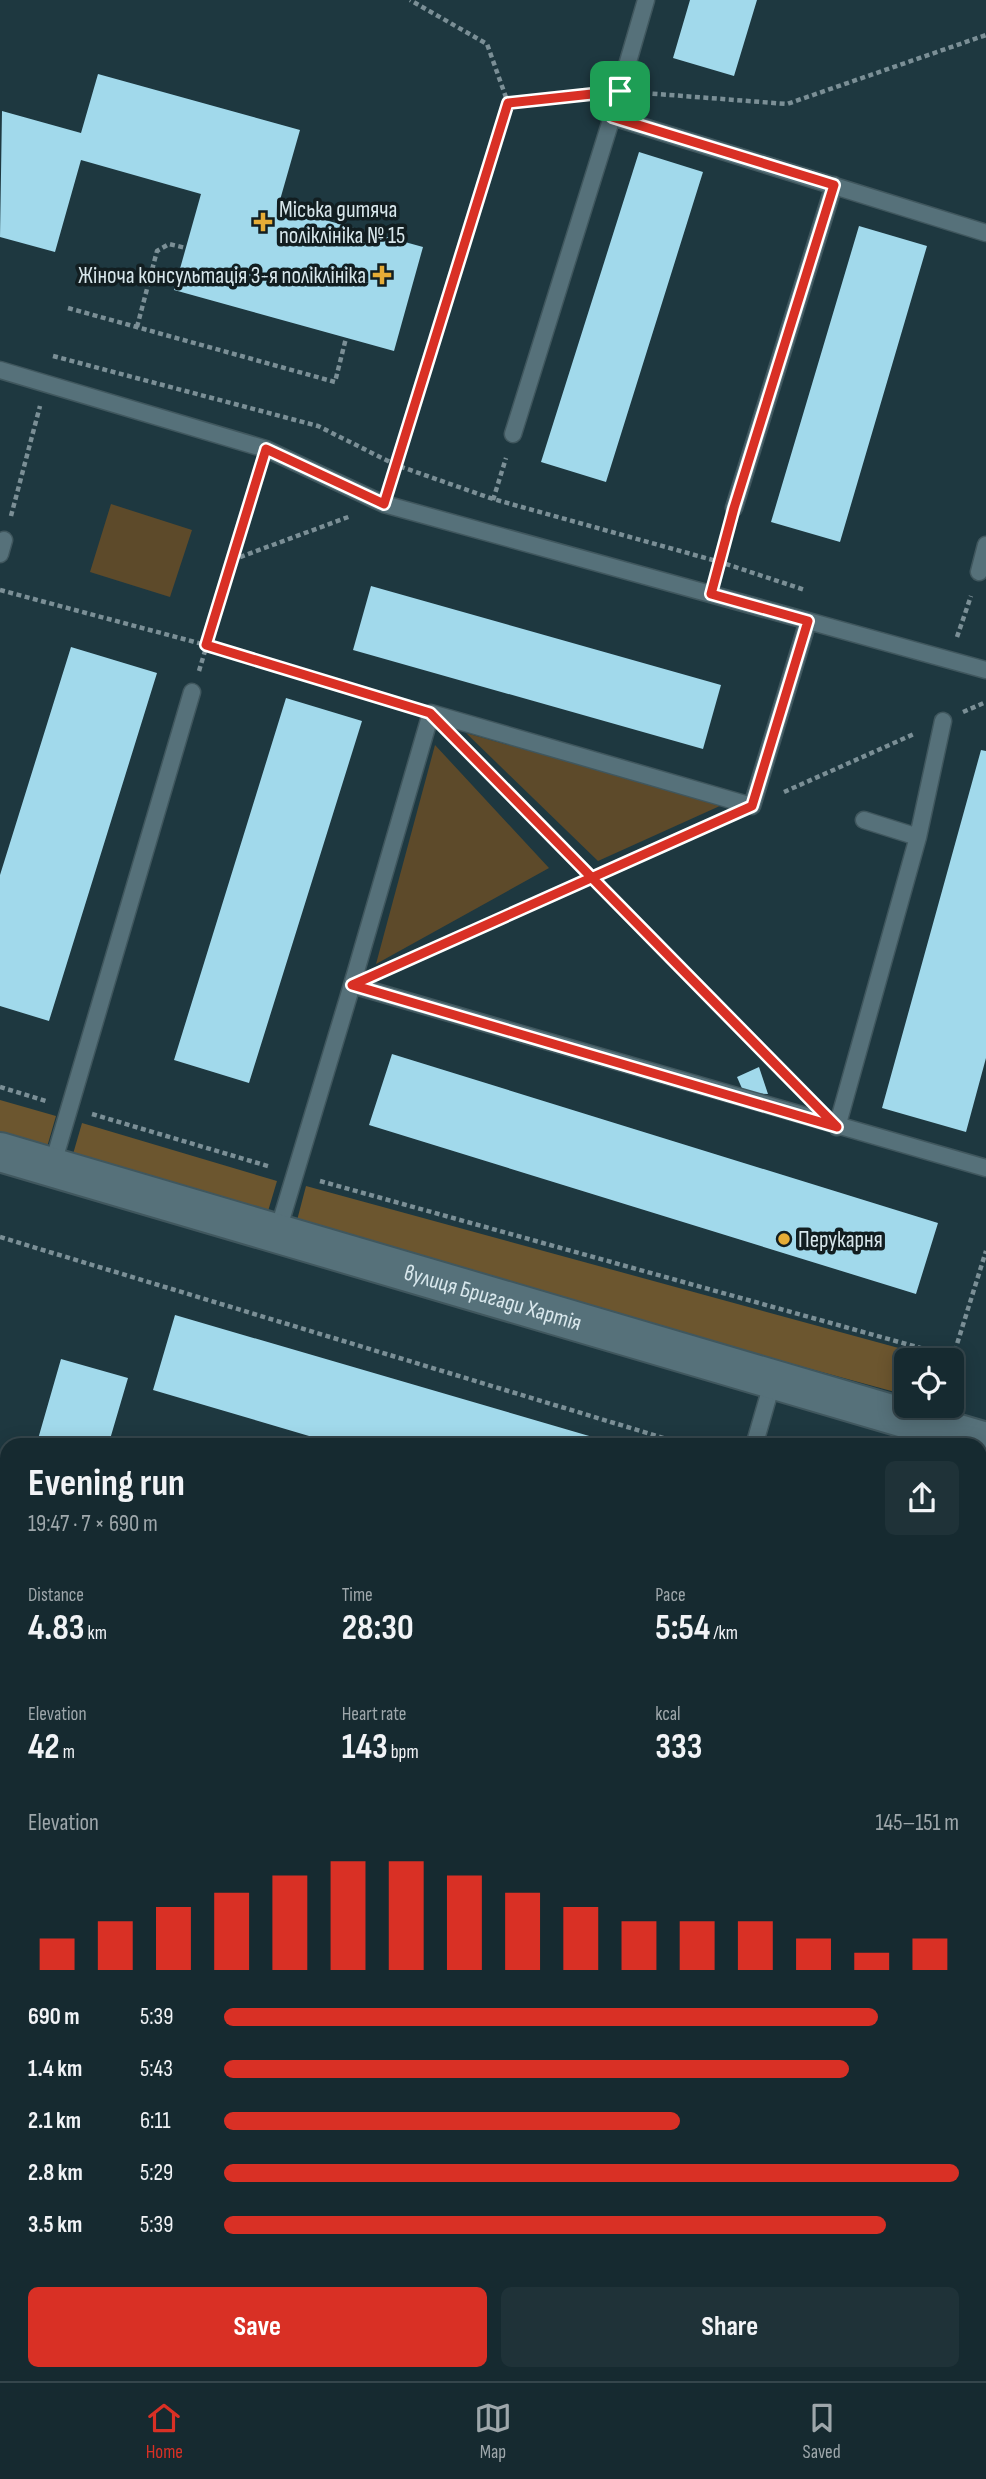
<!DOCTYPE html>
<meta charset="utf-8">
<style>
:root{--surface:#162a30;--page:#1f3238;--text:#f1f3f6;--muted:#9ea7ab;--line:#35464c;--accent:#d93025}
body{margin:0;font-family:"Sofia Sans Condensed",sans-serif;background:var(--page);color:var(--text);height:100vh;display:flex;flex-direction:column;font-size:26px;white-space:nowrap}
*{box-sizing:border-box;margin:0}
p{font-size:23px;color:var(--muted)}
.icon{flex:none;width:38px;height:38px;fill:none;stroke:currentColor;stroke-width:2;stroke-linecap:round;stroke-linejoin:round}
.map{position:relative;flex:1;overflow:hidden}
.drawer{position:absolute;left:0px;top:1438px;width:987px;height:943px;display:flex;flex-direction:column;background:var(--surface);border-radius:21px 21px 0 0;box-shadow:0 4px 18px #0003,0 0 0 2px var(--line)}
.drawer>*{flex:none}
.controls{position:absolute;left:894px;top:1348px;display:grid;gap:14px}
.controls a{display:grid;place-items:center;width:70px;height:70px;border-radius:10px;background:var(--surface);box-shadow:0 4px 18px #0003,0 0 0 2px var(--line);font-size:35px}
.pin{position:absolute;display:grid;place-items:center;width:60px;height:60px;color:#fff;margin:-30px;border-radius:14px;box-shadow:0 4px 10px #0006}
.round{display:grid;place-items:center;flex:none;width:74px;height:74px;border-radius:10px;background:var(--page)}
.headline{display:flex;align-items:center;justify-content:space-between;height:119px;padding:0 28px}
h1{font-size:38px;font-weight:700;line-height:52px}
.metrics{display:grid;grid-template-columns:repeat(3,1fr);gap:10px;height:119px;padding:7px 28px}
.metrics div{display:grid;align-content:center}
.metrics b{font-size:35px;font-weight:700}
.metrics small{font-size:19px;font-weight:400}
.metrics p{font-size:19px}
.chart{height:196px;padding:14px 28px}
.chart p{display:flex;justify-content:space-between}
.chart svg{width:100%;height:126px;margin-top:7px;stroke:var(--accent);stroke-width:6}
.cta{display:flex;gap:14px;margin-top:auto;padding:14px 28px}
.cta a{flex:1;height:80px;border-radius:10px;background:var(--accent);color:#fff;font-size:28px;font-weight:700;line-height:80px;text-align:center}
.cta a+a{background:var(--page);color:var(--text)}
ul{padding:0 28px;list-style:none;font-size:23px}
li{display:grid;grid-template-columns:112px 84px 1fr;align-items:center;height:52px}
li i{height:18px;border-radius:9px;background:var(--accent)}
.menu{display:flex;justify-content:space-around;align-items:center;height:98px;border-top:2px solid var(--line);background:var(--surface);font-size:19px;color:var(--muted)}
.menu a{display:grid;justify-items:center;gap:4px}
.menu .on{color:var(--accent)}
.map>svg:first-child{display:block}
</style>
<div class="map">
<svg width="986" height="2381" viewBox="0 0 986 2381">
<rect width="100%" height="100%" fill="#1e3840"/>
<path fill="#20434d" d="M0 1785 7 1787V1834L0 1857Z"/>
<path fill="#5d4a2a" d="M111 504 192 530 170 597 90 572Z
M466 733 722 805 598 861Z
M435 745 549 868 376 964Z
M0 2338 7 2340V2375H121L142 2381H15L0 2376Z
M698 2375H733L731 2381H697Z"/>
<path fill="#6c562f" d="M0 1100 56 1116 45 1154 0 1141Z
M82 1123 277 1181 266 1218 71 1161Z
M306 1186 928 1356 927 1360H906V1395L295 1228Z
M305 2375H471L470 2381H303Z"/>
<path fill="#a1d9eb" d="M690 0H757L734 76 673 58Z
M98 74 300 130 278 207 423 247 394 351 174 290 201 194 81 160 55 252 0 237 2 111 81 133Z
M639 152 703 172 606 482 541 462Z
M859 226 927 246 840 542 771 522Z
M371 586 721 685 703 749 353 650Z
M71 647 157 673 49 1021 0 1006V875Z
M286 698 362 721 249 1083 174 1060Z
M981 750 986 751V1058L966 1132 882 1108Z
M392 1054 938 1223 916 1294 369 1125Z
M759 1067 768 1094 744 1093 737 1077Z
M175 1315 620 1445V1446H343L153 1390Z
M61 1359 128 1378 108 1446H36Z
M7 1546V1708L0 1706V1567Z
M985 1889H986V1996L980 1995V1907Z
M980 2055 986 2057V2160L981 2179Z
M257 2375H296L294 2381H255Z
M849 2375H929L927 2381H848Z"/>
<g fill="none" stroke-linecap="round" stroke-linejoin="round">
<g stroke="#40575e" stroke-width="19">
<path id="service" d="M646 0 612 117 986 233
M0 370 266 449 384 504 986 670
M513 434 612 117
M734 508 834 185
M0 554 4 540
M979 572 986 545
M864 820 918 837
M352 985 431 713 752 806 808 621
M837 1127 918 837 943 721
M52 1167 192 692
M277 1234 352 985 986 1168
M162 1446H169
M754 1446 773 1380
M980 1686 986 1687"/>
</g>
<g stroke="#40575e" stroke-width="35">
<path id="minor" d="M986 1795 983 1805 986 1806"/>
</g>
<g stroke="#40575e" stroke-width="42">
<g id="tertiary">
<path id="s1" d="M0 1152 986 1442"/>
<path d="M980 1581 986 1559"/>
<path d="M762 2381 763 2375"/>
</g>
</g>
<path stroke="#7b8f96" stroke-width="4.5" stroke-dasharray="5 3.5" stroke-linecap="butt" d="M644 93 787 104 986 35
M508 103 594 94
M68 308 335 382 346 338
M137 327 157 251 169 244 186 248
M53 356 318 426 396 465 493 499 720 562 805 590
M391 479 508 103 487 44 410 0
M493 500 506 458
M11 516 40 406
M232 560 351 516
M717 571 728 532
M0 590 206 645 407 705
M957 637 971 596
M199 671 259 471
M963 712 986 702
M468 751 796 1084
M784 792 914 734
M388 969 716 823
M0 1087 46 1101
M92 1114 271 1167
M320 1181 953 1357 986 1251
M0 1237 690 1446
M980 1732 985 1712
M0 1989 7 1980
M980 2284 986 2286
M0 2326 7 2328
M980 2338 986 2320
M161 2375 181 2381
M247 2381 249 2375
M362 2381 369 2375
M483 2381 485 2375
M670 2381 672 2375
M966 2381 968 2375"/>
<use href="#service" stroke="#56717a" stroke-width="16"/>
<use href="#minor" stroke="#56717a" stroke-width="32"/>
<use href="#tertiary" stroke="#56717a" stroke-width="38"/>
</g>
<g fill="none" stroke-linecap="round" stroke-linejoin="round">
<g stroke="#fff" stroke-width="14">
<path id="route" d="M620 91 508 103 384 504 266 449 206 645 430 713 837 1127 352 985 752 806 808 621 711 594 734 508 834 185 612 117 620 91"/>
</g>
<use href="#route" stroke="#d93025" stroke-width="9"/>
</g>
<g fill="#e6ac36" stroke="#121e21" stroke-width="2.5">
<path d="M259.5 211.5h7v7h7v7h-7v7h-7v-7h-7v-7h7z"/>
<path d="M378.5 264.5h7v7h7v7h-7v7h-7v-7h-7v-7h7z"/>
<circle cx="784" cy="1239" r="7"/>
</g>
<g text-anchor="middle" stroke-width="7" stroke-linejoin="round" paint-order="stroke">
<g font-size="23" fill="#d8e7ec" stroke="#121e21" text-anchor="start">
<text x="279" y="217">Міська дитяча<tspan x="279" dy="26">поліклініка № 15</tspan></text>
<text x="366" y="283" text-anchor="end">Жіноча консультація 3-я поліклініка</text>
<text x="798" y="1247">Перукарня</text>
</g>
<g font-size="23" fill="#d8e7ec" stroke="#121e21">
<text dy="8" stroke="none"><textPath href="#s1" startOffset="514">вулиця Бригади Хартія</textPath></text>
</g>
</g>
</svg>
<div class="controls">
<a><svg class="icon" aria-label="locate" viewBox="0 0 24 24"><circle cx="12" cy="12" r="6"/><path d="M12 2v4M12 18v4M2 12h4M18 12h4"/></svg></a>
</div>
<div class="pin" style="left:620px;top:91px;background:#1e9e55"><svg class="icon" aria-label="arrive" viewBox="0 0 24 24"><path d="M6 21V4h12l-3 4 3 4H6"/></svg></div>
<section class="drawer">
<div class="headline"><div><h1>Evening run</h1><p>19:47 · 7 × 690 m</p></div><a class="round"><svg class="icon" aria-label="share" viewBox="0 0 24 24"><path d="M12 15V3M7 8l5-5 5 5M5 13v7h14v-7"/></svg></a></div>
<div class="metrics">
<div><p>Distance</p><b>4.83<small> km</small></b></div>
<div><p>Time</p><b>28:30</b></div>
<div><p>Pace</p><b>5:54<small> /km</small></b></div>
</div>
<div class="metrics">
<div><p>Elevation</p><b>42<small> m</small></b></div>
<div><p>Heart rate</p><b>143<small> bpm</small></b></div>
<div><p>kcal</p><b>333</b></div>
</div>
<div class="chart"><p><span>Elevation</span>145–151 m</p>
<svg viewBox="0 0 160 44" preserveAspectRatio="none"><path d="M5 44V33M15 44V27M25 44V22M35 44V17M45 44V11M55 44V6M65 44V6M75 44V11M85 44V17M95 44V22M105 44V27M115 44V27M125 44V27M135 44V33M145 44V38M155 44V33"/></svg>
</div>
<ul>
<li><b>690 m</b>5:39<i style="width:89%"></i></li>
<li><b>1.4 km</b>5:43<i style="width:85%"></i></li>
<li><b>2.1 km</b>6:11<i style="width:62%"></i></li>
<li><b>2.8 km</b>5:29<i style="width:100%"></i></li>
<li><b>3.5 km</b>5:39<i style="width:90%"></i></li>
</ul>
<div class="cta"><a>Save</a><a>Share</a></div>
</section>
</div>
<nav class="menu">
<a class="on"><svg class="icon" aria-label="home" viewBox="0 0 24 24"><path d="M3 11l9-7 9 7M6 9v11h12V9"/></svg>Home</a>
<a><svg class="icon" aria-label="map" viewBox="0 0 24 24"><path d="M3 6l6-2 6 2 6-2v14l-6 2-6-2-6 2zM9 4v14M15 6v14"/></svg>Map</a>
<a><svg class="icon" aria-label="saved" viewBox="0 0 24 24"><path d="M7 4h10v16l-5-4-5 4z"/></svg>Saved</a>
</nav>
